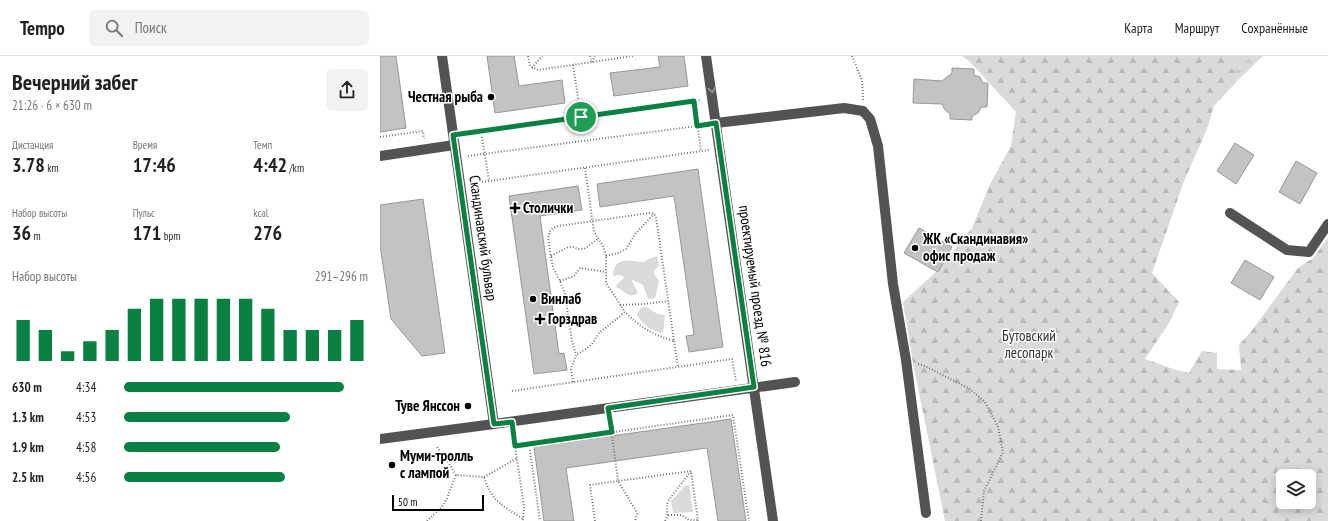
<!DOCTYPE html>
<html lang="ru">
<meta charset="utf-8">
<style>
:root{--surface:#fff;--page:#f2f2f2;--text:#222;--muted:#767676;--line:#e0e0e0;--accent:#0b8043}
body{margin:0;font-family:"PT Sans Narrow",sans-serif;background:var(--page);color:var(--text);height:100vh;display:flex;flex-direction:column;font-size:15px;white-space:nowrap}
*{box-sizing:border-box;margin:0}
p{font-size:13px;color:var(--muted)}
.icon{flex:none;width:22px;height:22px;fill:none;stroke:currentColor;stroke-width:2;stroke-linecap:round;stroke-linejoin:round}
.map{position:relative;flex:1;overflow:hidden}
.side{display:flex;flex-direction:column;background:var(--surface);width:380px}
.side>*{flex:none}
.controls{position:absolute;left:896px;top:413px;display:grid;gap:8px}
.controls a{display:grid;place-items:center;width:40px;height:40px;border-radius:6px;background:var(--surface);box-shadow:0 2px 10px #0003;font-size:20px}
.scale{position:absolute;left:12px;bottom:10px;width:92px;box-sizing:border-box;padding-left:4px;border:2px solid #000;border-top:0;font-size:11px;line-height:14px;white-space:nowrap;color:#000;-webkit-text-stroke:3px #fff;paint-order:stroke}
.pin{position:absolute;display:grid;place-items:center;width:34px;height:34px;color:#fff;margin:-17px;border:2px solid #fff;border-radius:50%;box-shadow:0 1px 4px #0007}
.round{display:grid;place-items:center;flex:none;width:42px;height:42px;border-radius:6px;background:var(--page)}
.overview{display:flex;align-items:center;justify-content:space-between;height:68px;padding:0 12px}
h1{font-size:22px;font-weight:700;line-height:30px}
.figures{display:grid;grid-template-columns:repeat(3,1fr);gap:6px;height:68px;padding:4px 12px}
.figures div{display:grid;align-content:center}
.figures b{font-size:20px;font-weight:700}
.figures small{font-size:11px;font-weight:400}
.figures p{font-size:11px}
.chart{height:112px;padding:8px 12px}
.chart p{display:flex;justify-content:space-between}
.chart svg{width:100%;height:72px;margin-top:4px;stroke:var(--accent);stroke-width:6}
ul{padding:0 12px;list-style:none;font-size:13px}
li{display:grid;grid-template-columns:64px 48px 1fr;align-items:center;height:30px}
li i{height:10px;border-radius:5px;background:var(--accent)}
header{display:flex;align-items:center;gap:24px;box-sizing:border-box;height:56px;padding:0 20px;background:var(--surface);border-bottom:1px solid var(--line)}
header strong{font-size:19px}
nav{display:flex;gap:22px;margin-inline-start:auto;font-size:14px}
.search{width:280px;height:36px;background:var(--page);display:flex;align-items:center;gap:10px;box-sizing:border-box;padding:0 14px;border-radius:6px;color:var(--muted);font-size:15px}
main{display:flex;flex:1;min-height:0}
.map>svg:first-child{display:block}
</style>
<header>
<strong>Tempo</strong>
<div class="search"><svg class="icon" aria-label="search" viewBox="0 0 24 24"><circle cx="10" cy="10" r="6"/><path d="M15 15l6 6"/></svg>Поиск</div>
<nav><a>Карта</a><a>Маршрут</a><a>Сохранённые</a></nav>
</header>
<main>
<section class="side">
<div class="overview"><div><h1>Вечерний забег</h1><p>21:26 · 6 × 630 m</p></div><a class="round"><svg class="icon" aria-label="share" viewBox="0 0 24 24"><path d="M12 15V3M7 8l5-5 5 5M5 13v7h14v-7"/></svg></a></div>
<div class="figures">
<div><p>Дистанция</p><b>3.78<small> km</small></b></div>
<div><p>Время</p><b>17:46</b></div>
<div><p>Темп</p><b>4:42<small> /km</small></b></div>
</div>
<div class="figures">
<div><p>Набор высоты</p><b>36<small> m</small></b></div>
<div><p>Пульс</p><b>171<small> bpm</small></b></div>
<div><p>kcal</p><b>276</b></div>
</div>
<div class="chart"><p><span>Набор высоты</span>291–296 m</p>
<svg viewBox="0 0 160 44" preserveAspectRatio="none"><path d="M5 44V19M15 44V25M25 44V38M35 44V32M45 44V25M55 44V12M65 44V6M75 44V6M85 44V6M95 44V6M105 44V6M115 44V12M125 44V25M135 44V25M145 44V25M155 44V19"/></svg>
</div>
<ul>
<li><b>630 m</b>4:34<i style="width:90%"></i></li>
<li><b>1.3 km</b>4:53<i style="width:68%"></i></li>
<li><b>1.9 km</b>4:58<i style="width:64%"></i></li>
<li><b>2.5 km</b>4:56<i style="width:66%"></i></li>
</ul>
</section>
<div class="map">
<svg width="948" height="465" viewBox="0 0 948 465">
<defs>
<pattern id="grass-tufts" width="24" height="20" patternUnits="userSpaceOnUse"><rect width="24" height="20" fill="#dadada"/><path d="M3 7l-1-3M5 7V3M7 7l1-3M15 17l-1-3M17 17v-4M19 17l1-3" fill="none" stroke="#b9b9b9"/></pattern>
<pattern id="forest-firs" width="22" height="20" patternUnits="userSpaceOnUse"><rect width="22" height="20" fill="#dadada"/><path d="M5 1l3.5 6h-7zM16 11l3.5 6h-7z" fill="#b9b9b9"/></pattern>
</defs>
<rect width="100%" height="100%" fill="#fff"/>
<path fill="url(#grass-tufts)" d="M844 0H883L859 23Z"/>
<path fill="url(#forest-firs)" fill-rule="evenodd" d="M582 0H844L859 23 834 50 827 73 804 125 772 217 799 246 789 267 765 303 793 313 809 317 822 295 837 297V313L861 314 859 289 873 273 918 212 933 202 948 182V465H565L533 307 523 246 557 215 592 172 610 128 631 90 636 56 589 5ZM903 420H929V446H903Z"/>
<path fill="#dadada" d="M277 200 279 210C269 217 277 219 279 226L275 242 268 243 263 229 251 223 258 237C249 244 244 234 236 231 238 225 243 225 244 221L240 219 233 220C234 199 249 205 264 206L268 203Z
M265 251C273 253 274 259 285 259L283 277C270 275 264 269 257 259L261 252Z
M306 429H309V430L313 456 293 457 291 445Z"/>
<path fill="#c3c3c3" stroke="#979797" d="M0 0H16L26 72 0 76Z
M107 0H134L139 30 182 24 185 47 115 57Z
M278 0H304L308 30 234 40 230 17 280 11Z
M572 12 594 13V19L600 21 603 27H608L607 51H601L598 57 592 60V64L570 63V58L565 54 562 48 533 47 534 23 562 25 572 17Z
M855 87 874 99 856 128 837 115Z
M916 105 937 117 920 148 899 136Z
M318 113 343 291 309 296 306 280 314 279 294 140 220 151 217 128Z
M198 130 202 154 160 160 179 298 184 297 187 314 154 318 129 140Z
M43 143 65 297 42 300 11 263 0 189V149Z
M539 172 572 191 558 216 524 197Z
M865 204 894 221 880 244 851 227Z
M351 363 366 465H338L327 392 186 412 194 465H164L154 391Z"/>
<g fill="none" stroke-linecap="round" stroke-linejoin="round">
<path stroke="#757575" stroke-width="2" stroke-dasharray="1 2" stroke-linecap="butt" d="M148 0 150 10 158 14 253 0
M210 0 212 5
M472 0 482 24 483 44
M212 6 215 0
M193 9 201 61
M152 12 162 0
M314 45 321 95
M101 75 109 125
M84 77 321 44
M0 81 43 75 44 83
M88 100 325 69
M205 112 214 176 223 190 226 200V227L245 256
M102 126 329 94
M171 200 188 191H193L198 193H204L218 183
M226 200 238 197 246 193 256 177 274 158
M180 225 194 220 200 212 226 216
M240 249 264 248 288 245
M294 285 298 311
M538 308 545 310 590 333 605 346 618 371 623 396 604 435 601 465
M193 326 191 313 196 299 192 285 185 238 180 225 173 212 168 182 170 175 173 172 178 170 269 157 274 158 276 161 294 285C273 279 260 271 245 256L219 277 212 288 207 292 196 299
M132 335 352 303 356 325
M230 363 238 425 311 415 318 465
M133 377 144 451 143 465
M149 388 160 465
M135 390 353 359 369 465
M57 391 68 406 76 419
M104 421 137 402
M288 459H302L309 464H318
M47 465 61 452 67 442 76 419 104 421C112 446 122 449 143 463
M215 465 210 429 238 425 256 455 257 458 255 465
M285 465C290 456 285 454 288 445L311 415"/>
<path stroke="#535353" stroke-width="10" d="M62 0 114 368
M326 0 393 465
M336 67 464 52 483 55 490 63 498 90 513 228 526 304 546 457
M0 100 74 89
M850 157 907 194 929 196 948 168
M0 383 114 368 415 326"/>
</g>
<defs><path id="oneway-chevron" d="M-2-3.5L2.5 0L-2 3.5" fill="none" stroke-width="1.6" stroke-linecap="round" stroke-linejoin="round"/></defs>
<use stroke="#989898" href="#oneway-chevron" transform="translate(332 34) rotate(81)"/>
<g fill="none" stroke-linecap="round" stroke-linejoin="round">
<g stroke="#fff" stroke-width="8">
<path id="route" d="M314 45 317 70 336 67 374 331 228 352 232 376 135 390 132 366 114 368 73 79Z"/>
</g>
<use href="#route" stroke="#0b8043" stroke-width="5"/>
</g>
<g fill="#000" stroke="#fff" stroke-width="1.5">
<circle cx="111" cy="41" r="4"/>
<path d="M133 146h4v4h4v4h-4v4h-4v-4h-4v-4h4z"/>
<circle cx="535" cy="192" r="4"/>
<circle cx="153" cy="243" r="4"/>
<path d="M158 257h4v4h4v4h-4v4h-4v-4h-4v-4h4z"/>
<circle cx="88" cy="350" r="4"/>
<circle cx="12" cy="409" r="4"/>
</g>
<g text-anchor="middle" stroke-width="3" stroke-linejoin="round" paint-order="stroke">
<g font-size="15" font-weight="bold" fill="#000" stroke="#fff" text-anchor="start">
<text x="103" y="46" text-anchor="end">Честная рыба</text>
<text x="143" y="157">Столички</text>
<text x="543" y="188">ЖК «Скандинавия»<tspan x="543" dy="17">офис продаж</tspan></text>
<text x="161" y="248">Винлаб</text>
<text x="168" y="268">Горздрав</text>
<text x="80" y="355" text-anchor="end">Туве Янссон</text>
<text x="20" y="405">Муми-тролль<tspan x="20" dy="17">с лампой</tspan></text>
</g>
<g font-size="15" fill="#000" stroke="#fff">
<text transform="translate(103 182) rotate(82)" y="5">Скандинавский бульвар</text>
<text transform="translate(375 230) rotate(82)" y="5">проектируемый проезд № 816</text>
</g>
<g font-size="15" fill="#313131" stroke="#fff">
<text x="649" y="285">Бутовский<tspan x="649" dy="17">лесопарк</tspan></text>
</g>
</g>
</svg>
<div class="controls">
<a><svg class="icon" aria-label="layers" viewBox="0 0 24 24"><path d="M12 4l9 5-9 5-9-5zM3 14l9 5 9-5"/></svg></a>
</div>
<div class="scale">50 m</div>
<div class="pin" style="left:201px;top:61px;background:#1e9e55"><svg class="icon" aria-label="arrive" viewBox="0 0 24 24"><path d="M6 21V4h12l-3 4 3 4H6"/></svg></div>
</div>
</main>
